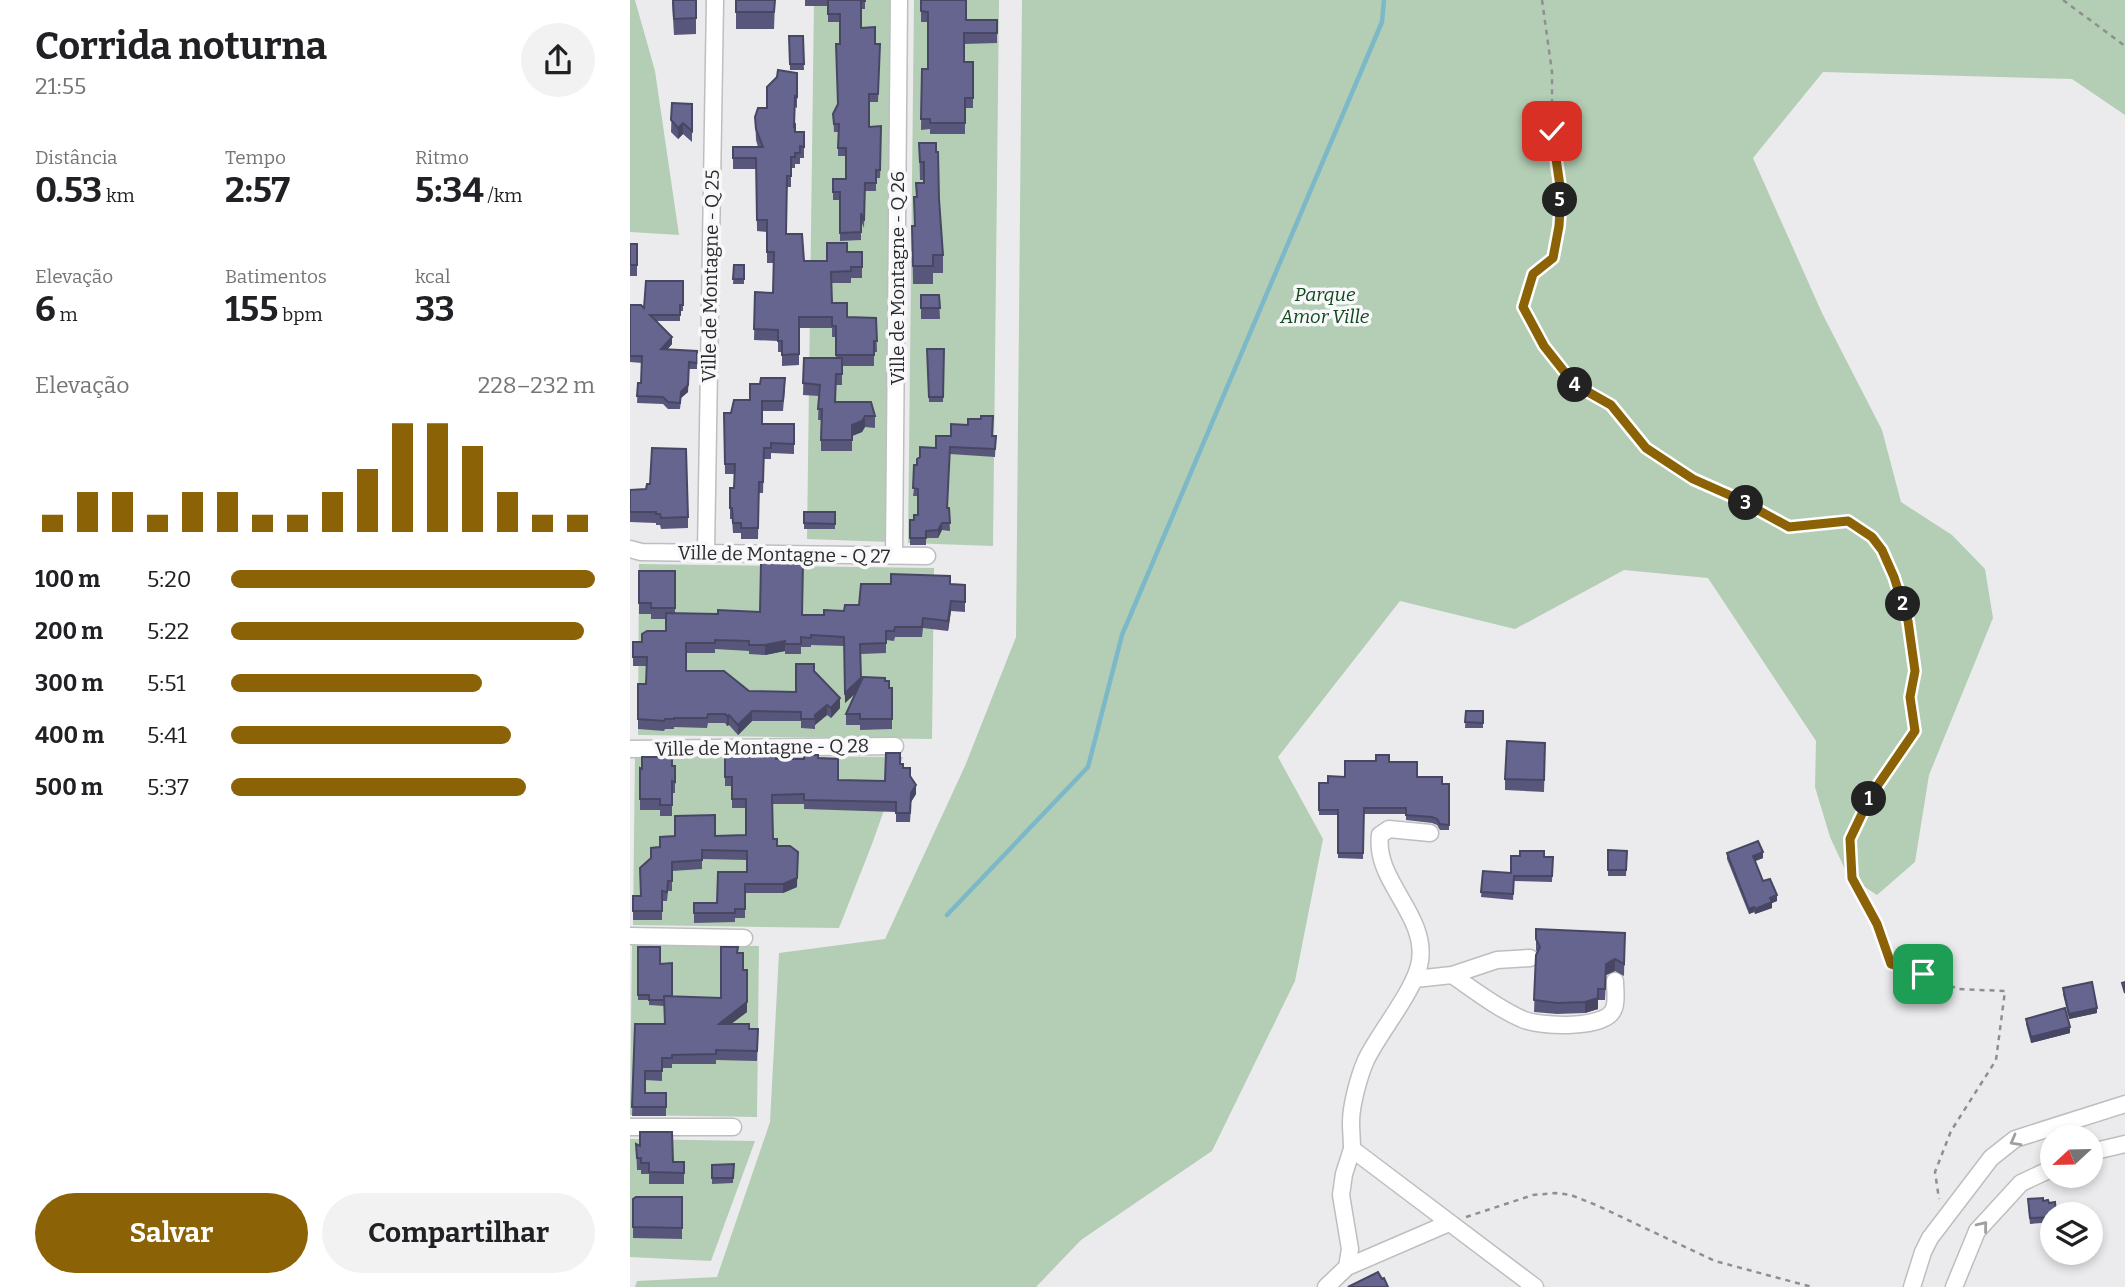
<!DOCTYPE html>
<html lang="pt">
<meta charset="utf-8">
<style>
:root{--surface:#fff;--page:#f2f2f2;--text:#202124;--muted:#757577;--accent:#8c6206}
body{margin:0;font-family:Bitter,serif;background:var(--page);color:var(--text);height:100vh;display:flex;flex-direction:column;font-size:26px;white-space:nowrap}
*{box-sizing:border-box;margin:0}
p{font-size:23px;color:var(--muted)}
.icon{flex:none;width:38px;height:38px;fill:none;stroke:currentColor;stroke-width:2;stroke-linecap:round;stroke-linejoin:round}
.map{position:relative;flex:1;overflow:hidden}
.panel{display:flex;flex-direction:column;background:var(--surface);width:630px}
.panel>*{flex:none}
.needle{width:46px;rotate:248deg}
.buttons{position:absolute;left:1410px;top:1125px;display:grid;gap:14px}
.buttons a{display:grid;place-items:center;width:63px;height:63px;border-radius:50%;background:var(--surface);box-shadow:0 4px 10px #0003;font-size:35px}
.pin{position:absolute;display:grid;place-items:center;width:60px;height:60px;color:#fff;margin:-30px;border-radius:14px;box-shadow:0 4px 10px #0006}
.km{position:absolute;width:35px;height:35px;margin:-18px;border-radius:50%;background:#222;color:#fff;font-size:19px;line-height:35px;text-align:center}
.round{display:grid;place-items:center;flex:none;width:74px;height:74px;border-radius:37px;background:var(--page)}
.overview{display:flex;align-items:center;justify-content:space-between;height:119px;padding:0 35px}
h1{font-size:38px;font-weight:700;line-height:52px}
.metrics{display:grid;grid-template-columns:repeat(3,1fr);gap:10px;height:119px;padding:7px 35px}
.metrics div{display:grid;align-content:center}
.metrics b{font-size:35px;font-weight:700}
.metrics small{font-size:19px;font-weight:400}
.metrics p{font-size:19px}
.chart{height:196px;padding:14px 35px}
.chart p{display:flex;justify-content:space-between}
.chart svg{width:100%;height:126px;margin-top:7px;stroke:var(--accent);stroke-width:6}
.button{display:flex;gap:14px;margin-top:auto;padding:14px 35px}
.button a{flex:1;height:80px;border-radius:42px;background:var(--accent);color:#fff;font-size:28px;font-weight:700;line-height:80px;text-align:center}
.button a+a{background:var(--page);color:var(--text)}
ul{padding:0 35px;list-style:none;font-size:23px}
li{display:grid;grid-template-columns:112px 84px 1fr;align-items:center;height:52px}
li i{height:18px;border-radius:9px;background:var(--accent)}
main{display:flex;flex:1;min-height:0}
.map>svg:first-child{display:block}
</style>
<main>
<section class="panel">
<div class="overview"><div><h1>Corrida noturna</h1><p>21:55</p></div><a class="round"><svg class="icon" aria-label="share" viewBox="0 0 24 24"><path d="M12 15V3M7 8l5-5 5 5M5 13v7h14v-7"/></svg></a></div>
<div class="metrics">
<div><p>Distância</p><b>0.53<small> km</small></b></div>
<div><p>Tempo</p><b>2:57</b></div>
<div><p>Ritmo</p><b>5:34<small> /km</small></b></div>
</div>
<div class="metrics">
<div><p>Elevação</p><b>6<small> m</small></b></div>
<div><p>Batimentos</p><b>155<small> bpm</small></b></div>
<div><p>kcal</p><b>33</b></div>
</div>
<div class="chart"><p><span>Elevação</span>228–232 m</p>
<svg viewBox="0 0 160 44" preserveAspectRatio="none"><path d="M5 44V38M15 44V30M25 44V30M35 44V38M45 44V30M55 44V30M65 44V38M75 44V38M85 44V30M95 44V22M105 44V6M115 44V6M125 44V14M135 44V30M145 44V38M155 44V38"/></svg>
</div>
<ul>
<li><b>100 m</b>5:20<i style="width:100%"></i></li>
<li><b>200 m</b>5:22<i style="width:97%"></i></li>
<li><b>300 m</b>5:51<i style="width:69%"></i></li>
<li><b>400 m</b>5:41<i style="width:77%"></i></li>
<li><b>500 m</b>5:37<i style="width:81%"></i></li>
</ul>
<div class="button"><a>Salvar</a><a>Compartilhar</a></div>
</section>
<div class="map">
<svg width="1495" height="1287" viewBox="0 0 1495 1287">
<rect width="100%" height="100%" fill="#ebebed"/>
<path fill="#b3ceb4" d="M0 0H5L25 71 49 235 0 232Z
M184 0H267L260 542 177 539Z
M284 0H369L363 546 278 543Z
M392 0H1495V115L1442 79 1193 72 1123 158 1192 313 1252 430 1271 502 1322 535 1355 569 1363 618 1299 775 1285 862 1247 895 1218 876 1200 837 1185 787 1186 741 1078 578 994 570 885 629 770 601 648 757 693 839 665 981 582 1151 451 1240 406 1287H5L7 1281 87 1277 140 1122 149 953 255 939 335 766 386 637Z
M9 564 304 568 302 739 8 735Z
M5 755 273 757 242 844 209 928 3 925Z
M2 944 129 946 127 1117 0 1115Z
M0 1139 125 1141 81 1261 0 1257Z"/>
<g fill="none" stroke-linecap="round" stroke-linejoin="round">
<path stroke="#7cb8c8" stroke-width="4.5" d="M317 915 458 767 492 635 752 22 754 0"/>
<g stroke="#bebec1" stroke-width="19">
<path id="minor" d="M0 549 11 552 297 556
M76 552 85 0
M264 556 269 0
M0 749 265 746
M800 833 759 829 750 835C744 881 797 914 790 961 786 989 750 1031 736 1060 729 1076 721 1105 721 1122 721 1131 722 1140 722 1149L905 1287
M0 936 114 938
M822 975C844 990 867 1008 892 1019 909 1027 978 1030 984 1008 987 1001 985 989 985 981
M785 979 822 975 867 960 900 958
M0 1127H103
M1461 1152 1495 1144
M717 1267 720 1249 711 1195 714 1174 722 1149
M696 1287 717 1267 819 1223
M1282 1287 1293 1252 1300 1238 1361 1158 1385 1139 1495 1104
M1324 1287 1347 1231 1391 1183 1423 1168"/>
</g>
<path stroke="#8f8f91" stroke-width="2.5" stroke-dasharray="5 5" stroke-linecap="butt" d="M912 0 922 72V131L931 193 929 226 923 258 903 274 893 307 914 346 944 384 981 406 1015 448 1063 479 1106 498 1159 527 1218 521 1242 537 1252 550 1264 577 1278 621 1285 671 1280 697 1285 731 1241 795 1220 839 1222 878 1247 924 1261 965 1293 974 1328 989 1375 991 1366 1060 1321 1131 1305 1172 1309 1199
M1433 0 1495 46
M836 1217 903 1195 926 1193 941 1195 966 1205 1085 1261 1182 1287"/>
<use href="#minor" stroke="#fff" stroke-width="16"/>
</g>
<path fill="#58577b" d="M42 0H66V34L44 35Z
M106 0H145L144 29H106Z
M175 0H235V9H231V28L245 44H250L248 102H239V127L251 149 250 178H246V191H235L234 228 231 221V240L210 241V200H203V179H216V156H208V132H204L203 114 208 105 210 22H198V6H175Z
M291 0 336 20H367V43L334 44V62H343V108H335V134H300V129L291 130 292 69H298V22H291Z
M159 36H173L174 70H160Z
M167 73V108L165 107 164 126 165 132H174V158H170V164H165V168H161V187H157L156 234 174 261H197L217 252H232V278H221V283H201L202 303 217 317 246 318 247 352H244V366H212V385H206V402L245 416V428L235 427 232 432 222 436V451H191V420H188L189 396 173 395 174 358H206V337H202V328H169V365L152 366V352H148V341L124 340 125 292 143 293 144 263H137V232L127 231 126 169H103V147H128L126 140 125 117 137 108Z
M42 103 62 104V142L53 134 48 139 41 132Z
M289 143 309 199 313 255V273H303V284H283L282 226H285L284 197H286L294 183V180H290Z
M0 244H7V276H0Z
M104 265H114V284H103Z
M53 281V311H50V321H27L42 344 37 350 67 351V369H59L58 392 51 398 50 409H38L33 404 7 403 8 383H11L12 363 0 362V305L14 308Z
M291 295H309L310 319H291Z
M297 349H314L313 402H299Z
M155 388 153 411H132V424H164V454L141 453V459H134L133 493H129L128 539H111V533H103L102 519H100V488H104L105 474H95L94 413H101L120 400Z
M321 436H366L365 457 320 454 317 508H319L320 531 312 530 308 538H296V545H280V520H284L288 515V496H283L287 465 306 448Z
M0 490 58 517V528L31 529 30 525H26V523L0 522Z
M174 512 205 524V529H174Z
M9 571H45V614L194 615 214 611 229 605 320 584 335 585V612L321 611 318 631 293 628 292 637H265L264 641 256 640V653L231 654V681H255L259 688H262V729L230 730V725H216V714L226 693 215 703 214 646 181 645V647H171V654H155V651L135 655 119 654V651L85 649V653H56V671L119 691 166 692 184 671 210 708 201 718 197 715 185 725V729L171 728V721H122L108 735 99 725 97 726 95 723H78L77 728 44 727V729H35L34 731 8 729V684H16V666H3V642H12L36 631V619H21V614H9Z
M836 711H853V728H835Z
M915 754 914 792 875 790V779Z
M95 755 146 759 188 758 208 780 255 781 270 764 280 776 286 794 281 802 280 822H266V812L174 809V804H142L143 839 147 846 168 852 167 887 153 893H115V918H105V922L64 923V903H87L117 872V860L72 859V869L42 871V891H38L37 901H32V920H3V896H11L21 858 30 847 85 836 116 835V808H102V786H95Z
M759 762 787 777 812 784H819V830H810L807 825 802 823 776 820V814H734L733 859 708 858V815H689V783H698Z
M45 766V793H42V816H30V810H10V768Z
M978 850 997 851 996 876H978Z
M1097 853 1133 858 1125 861 1133 881 1147 901 1142 903V908L1125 914 1124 912 1119 914 1097 859Z
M914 857H923L922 882 884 881 883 900 851 897 853 871 881 873Z
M906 929 995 933 994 976 985 971 976 975 975 1000H968V1009L955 1013 927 1014 904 1012 906 955 907 952 906 950Z
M8 947 30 964 42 996 91 998 107 953 113 970 117 1012 101 1024 119 1029H128L127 1061 86 1060V1064H42V1068H32V1081L15 1080V1093H36V1116H2L5 1024H35L34 1006 19 1005V1000H8Z
M1433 988 1467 1013 1439 1019 1433 994Z
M1396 1019 1440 1033 1401 1043 1396 1024Z
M6 1144 43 1162H54V1184H19V1174H11V1170H7Z
M104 1164 103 1183 82 1184V1165Z
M52 1197V1239L3 1238V1199Z
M1413 1201 1423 1214V1222L1400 1224 1398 1205Z"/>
<path fill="#474764" d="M53 123V134L48 139V128Z
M42 337V344L31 356V349Z
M59 362 58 392 51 398 50 409 51 392Z
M235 416V427L232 432 222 436V425Z
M312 523V530L308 538V530Z
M321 601V611L318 631V621Z
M155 641V651L135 655V645Z
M231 678V688L215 703V693Z
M210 698V708L201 718V708Z
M197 705V715L185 725V715Z
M122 711V721L108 735V725Z
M99 715V725L97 726V716Z
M286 785V794L281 802 280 822 281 793Z
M1133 852V858L1123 862V856Z
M167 878V887L153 893V884Z
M1147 895V901L1142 903V908L1125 914V909L1140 898Z
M1124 907V912L1119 914V909Z
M985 959V971L976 975 975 1000 976 964Z
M117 970V1012L89 1033V1024Z
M968 989V1009L955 1013V1002Z
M1467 1008V1013L1439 1019V1014Z
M1440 1027V1033L1401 1043V1037Z"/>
<path fill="#66658f" stroke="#474764" stroke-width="2" d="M43 0H66V18L44 19Z
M106 0H145L144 12H106Z
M198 0H235V1H231V28L245 27V44H250L248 94H239V127L251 126 250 170H246V183H235L234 221 231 213V232L210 233V192H203V179H216V148H208L209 124H204L203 114 208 104 206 44H210V14H198Z
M291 0H336V20H367V33H334V62H343V98H335V123H300V119H291L292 69H298V12L291 11Z
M159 36H173L174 64H160Z
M148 70 167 73V97L165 96 164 126 165 125V132H174V147L170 146V153H165V157H161V176H157L156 234H172L174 261H197V243H217V252H232V267H221V271L201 272 202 303H217V317L246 318 247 341H244V355H206V326H202V317H169V354L152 355V341H148V330L124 329 125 292 143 293 144 252H137V220H127L126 158H103V147H133L126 129 125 117 128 108H137V87L147 77Z
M42 103 62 104V131L53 123 48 128 41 120Z
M289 143H306V152H308L309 199 313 255H303V266H283L282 226H285L284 197H287L286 183H294V162H290Z
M0 244H7V265H0Z
M104 265H114V279H103Z
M16 281H53V305H50V315H20L42 337 31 349 67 351V363L59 362 58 385 51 392 50 403 38 402 33 397 7 396 8 383H11L12 356H0V305H11L14 308Z
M291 295H309L310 308H291Z
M297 349H314L313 397H299Z
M174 358H212V374H206L205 402H241L245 416H235L232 421 222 425V440H191L192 409H188L190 385 173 383Z
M131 378H155L153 401H132V424H164V444L141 443V448H134L133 482H129L128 528H111V523H103L102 508H100V488H104L105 464H95L94 413H101L104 400H120V384H130Z
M351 416H363L362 436H366L365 449 320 447 317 508H319L320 523H312L308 530 296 531V538H280V520H284V515H288V489L283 488 284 465H287V459L290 457V447L306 448V436H321V424L338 425V419H351Z
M22 448 56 449 58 517 31 518 30 514H26V512H0V490L16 489 17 484H20Z
M174 512H205V524L174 523Z
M173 562 172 615H194V610L214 611 215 605H229L231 584H261V574L320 576V584L335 585V602L321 601 318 621 293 618 292 627H265L264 631H256V643L230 644 231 678 215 693 214 637 181 635V638L171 637V644H155V641L135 645H119V641L85 640V643H56V671H94L119 691 166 692V664H184V671L210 698 201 708 197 705 185 715V719H171V712L122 711 108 725 99 715 97 716 95 714H78L77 718H44V719H35L34 721 8 719V684H16L17 657H3V642H12V634L17 631H36V613L88 614V610L130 612 131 563Z
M9 571H45V608H21V603H9Z
M233 677 255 678V681H259V688H262V719H230V714H216Z
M836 711H853V723L835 722Z
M877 741 915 743 914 780 875 779Z
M256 753H270V764H273V768H280V776L286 785 281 793 280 813H266V802L174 800V794L142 795 143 839H147V846H160L168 852 167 878 153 884H115V909H105V913H64V903H87L88 872H117V851L72 850V860L42 862V881H38L37 892 32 891V911H3V896H11L10 868 21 858V848L30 847V837L45 836V816L85 815V836L116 835V799H102V777H95V755L146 756V759H174V755H188V758L208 759V780L255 781Z
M746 755H759V762H787V777H812V784H819V825L810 824 807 819 802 817 776 815V808H734L733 853H708V810H689V783H698V776L715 777V761H746Z
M12 757H42V766H45V782L42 781V805H30V799H10V768L12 769Z
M1128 841 1133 852 1123 856 1133 881 1140 879 1147 895 1140 898 1142 902 1125 909 1124 907 1119 909 1097 853Z
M978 850 997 851 996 870H978Z
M890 851H914V857H923L922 876H884L883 894 851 892 853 871 881 873V856H890Z
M906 929 995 933 994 964 985 959 976 964 975 989H968V998L955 1002 927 1003 904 1000 906 955 910 947 906 939Z
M8 947H30V964L42 963V996H34V1000H19V995H8Z
M91 947H108L107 953H113V970H117V1002L89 1024H119V1029H128L127 1051 86 1050V1054L42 1055V1058H32V1071H15V1093H36V1107H2L5 1024H35L34 996 91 998Z
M1462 982 1467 1008 1439 1014 1433 988Z
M1495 982V993L1492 983Z
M1435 1008 1440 1027 1401 1037 1396 1019Z
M1433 1129 1435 1138H1424V1132Z
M10 1132H42L43 1162H54V1173L19 1172V1163H11V1158H7L6 1144 10 1146Z
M104 1164 103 1178H82V1165Z
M6 1197H52V1228L3 1227V1199Z
M1413 1198V1201L1418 1200 1419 1203 1425 1202 1426 1214H1423V1217L1400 1218 1398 1199Z
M748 1272 752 1279 754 1278 758 1287H718Z"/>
<defs><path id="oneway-chevron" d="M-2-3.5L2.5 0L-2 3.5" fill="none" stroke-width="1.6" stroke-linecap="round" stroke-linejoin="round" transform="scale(1.75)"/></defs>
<g stroke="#a0a0a0">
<use href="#oneway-chevron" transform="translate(1385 1141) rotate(151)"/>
<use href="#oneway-chevron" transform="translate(1353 1226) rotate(-51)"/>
</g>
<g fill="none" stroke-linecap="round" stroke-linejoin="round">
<g stroke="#fff" stroke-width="14">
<path id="route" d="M922 131 931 193 929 226 923 258 903 274 893 307 914 346 944 384 981 405 1016 448 1063 479 1106 498 1159 527 1218 521 1242 537 1252 550 1264 577 1278 621 1285 671 1280 697 1285 731 1241 795 1220 839 1222 878 1247 924 1261 964 1293 974"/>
</g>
<use href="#route" stroke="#8c6206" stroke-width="9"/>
</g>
<g text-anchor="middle" stroke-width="7" stroke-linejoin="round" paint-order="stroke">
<g font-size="19" fill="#2b2b2c" stroke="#f8f8fb">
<text transform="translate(80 276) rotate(-89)" y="7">Ville de Montagne - Q 25</text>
<text transform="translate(267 278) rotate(-90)" y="7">Ville de Montagne - Q 26</text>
<text transform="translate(154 554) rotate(1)" y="7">Ville de Montagne - Q 27</text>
<text transform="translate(132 747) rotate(-1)" y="7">Ville de Montagne - Q 28</text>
</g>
<g font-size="19" font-style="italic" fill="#0f491b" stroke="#f8f8fb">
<text x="695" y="301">Parque<tspan x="695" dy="22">Amor Ville</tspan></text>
</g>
</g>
</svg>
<div class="buttons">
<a><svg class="needle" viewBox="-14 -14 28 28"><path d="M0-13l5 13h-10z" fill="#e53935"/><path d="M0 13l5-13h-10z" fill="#757577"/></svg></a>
<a><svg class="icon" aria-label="layers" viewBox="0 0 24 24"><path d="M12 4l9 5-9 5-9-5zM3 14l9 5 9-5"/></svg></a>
</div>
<div class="pin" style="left:1293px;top:974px;background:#1e9e55"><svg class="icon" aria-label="arrive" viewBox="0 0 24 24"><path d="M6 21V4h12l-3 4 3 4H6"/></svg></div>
<div class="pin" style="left:922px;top:131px;background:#d93025"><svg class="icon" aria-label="check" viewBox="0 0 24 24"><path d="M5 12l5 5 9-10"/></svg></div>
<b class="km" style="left:1239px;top:799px">1</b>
<b class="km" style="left:1273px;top:604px">2</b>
<b class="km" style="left:1116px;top:503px">3</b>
<b class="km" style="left:945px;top:385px">4</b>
<b class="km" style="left:930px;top:200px">5</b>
</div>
</main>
